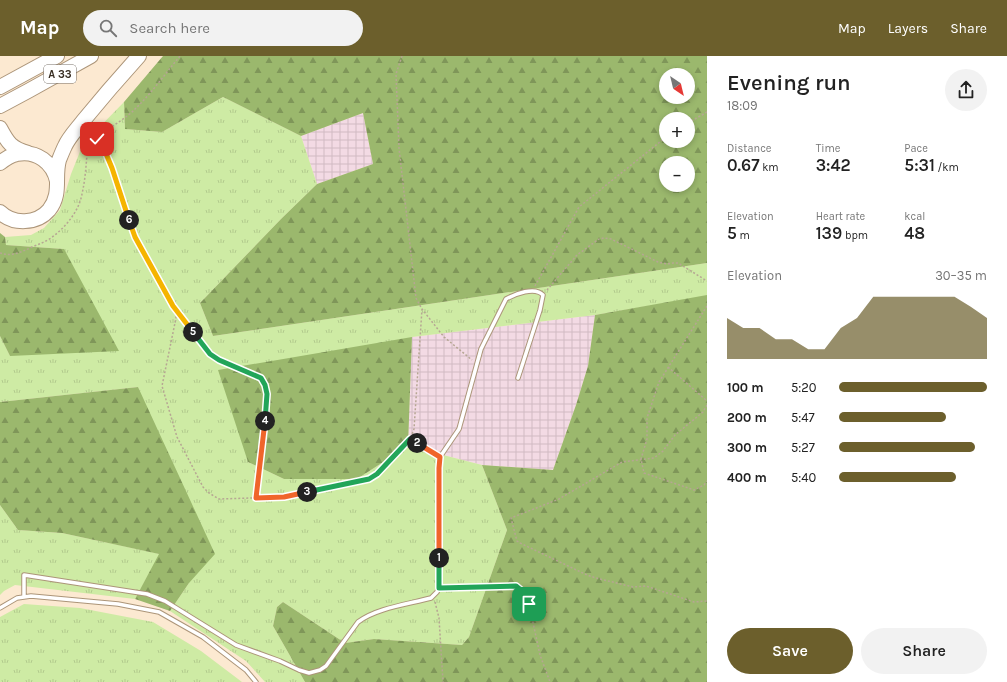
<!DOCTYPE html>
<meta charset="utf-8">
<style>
:root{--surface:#fff;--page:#f2f2f2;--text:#222;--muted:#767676;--accent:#6c5f2c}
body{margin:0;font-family:Karla,sans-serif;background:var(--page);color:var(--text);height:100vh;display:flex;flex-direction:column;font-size:15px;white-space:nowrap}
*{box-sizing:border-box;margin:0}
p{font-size:13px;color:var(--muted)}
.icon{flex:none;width:22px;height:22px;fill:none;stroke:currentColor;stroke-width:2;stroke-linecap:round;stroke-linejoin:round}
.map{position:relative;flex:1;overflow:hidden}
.drawer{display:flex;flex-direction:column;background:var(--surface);width:300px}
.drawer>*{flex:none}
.needle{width:26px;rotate:145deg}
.buttons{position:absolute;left:659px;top:12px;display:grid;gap:8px}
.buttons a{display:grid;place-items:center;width:36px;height:36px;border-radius:50%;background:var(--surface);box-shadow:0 2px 6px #0003;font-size:20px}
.pin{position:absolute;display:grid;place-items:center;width:34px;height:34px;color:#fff;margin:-17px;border-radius:8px;box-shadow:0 2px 6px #0006}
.km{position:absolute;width:20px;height:20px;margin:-10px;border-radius:50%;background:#222;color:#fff;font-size:11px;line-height:20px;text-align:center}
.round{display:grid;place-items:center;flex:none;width:42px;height:42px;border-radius:21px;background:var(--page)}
.summary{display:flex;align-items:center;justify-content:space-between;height:68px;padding:0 20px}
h1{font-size:22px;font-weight:600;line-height:30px}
.figures{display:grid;grid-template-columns:repeat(3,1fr);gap:6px;height:68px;padding:4px 20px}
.figures div{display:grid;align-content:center}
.figures b{font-size:17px;font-weight:600}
.figures small{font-size:11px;font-weight:400}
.figures p{font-size:11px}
.chart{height:112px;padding:8px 20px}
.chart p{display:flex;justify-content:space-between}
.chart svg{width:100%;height:72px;margin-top:4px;fill:var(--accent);opacity:.7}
.button{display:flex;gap:8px;margin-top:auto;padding:8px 20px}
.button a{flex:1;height:46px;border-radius:24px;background:var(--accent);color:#fff;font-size:16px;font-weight:600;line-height:46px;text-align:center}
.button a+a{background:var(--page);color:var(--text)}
ul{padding:0 20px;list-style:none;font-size:13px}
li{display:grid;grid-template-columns:64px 48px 1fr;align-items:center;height:30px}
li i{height:10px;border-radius:5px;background:var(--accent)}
header{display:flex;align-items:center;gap:24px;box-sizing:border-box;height:56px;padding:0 20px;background:var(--accent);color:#fff}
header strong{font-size:19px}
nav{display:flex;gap:22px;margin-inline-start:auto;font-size:14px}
.search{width:280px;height:36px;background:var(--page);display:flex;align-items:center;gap:10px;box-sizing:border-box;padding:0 14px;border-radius:22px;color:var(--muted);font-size:15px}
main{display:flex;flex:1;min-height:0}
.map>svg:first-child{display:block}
</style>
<header>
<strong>Map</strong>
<div class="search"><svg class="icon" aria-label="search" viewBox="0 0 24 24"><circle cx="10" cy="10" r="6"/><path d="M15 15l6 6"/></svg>Search here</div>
<nav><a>Map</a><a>Layers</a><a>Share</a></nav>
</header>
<main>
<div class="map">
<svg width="707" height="626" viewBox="0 0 707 626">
<defs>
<pattern id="industrial-grid" width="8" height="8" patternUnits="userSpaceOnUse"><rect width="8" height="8" fill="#f3dae4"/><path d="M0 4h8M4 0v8" fill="none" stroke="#d1bbc3"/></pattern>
<pattern id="grass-tufts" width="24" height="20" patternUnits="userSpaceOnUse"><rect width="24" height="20" fill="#ceeba4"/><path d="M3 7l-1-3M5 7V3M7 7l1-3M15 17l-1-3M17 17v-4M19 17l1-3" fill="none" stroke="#b2ca8d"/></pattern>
<pattern id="forest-firs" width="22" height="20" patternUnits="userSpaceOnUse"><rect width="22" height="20" fill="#9bb86d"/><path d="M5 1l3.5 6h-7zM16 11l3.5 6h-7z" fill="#7f9659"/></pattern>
</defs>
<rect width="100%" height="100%" fill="#fce9d1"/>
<path fill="url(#industrial-grid)" d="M363 57 373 108 317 128 301 80Z
M595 259 588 310 576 349 553 414 482 409 408 390 412 281Z"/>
<path fill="url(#grass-tufts)" d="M223 41 301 80 317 128 281 163 200 247 213 280 707 207V240L595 259 412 281 248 406 284 423H357L408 390 482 409 507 474 469 581 462 589 374 583 345 587 283 546 277 551 273 570 305 626H265L246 605 170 555 189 527 138 331 0 346V280L10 300 64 193 6 189 5 181 31 179 44 172 60 154 71 118 83 88 124 46 125 73 162 76Z
M0 449 18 474 62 477 160 498 135 543 15 529 4 535 0 539Z
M24 548 80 552 153 566 201 595 242 626H0V561Z"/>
<path fill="url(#forest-firs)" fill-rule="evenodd" d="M163 0H707V207L213 280 200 247 281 163 317 128 373 108 363 57 301 80 223 41 162 76 125 73 124 46ZM666 19H688V41H666ZM666 63H688V85H666ZM666 107H688V129H666Z
M0 177 5 181 6 189 64 193 119 295 10 300 0 280Z
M707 239V626H305L273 570 277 551 283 546 345 587 374 583 462 589 469 581 507 474 482 409 553 414 576 349 588 310 595 259Z
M412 281 408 390 357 423H284L248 406 218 314Z
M138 331 215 498 189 527 170 555 135 543 159 498 62 477 18 474 0 449V346Z"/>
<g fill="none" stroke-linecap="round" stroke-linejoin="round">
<g stroke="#ac9579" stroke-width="5.5">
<path id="lane" d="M24 541V519L147 538 165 545 236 589 280 605 299 614 309 617 320 614 326 610 358 566C376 552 409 548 431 542L437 536 439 532V412L440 401 459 373 481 293 506 243C515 238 535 230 543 239L540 254 518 322
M0 552 17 542 31 540 118 548 159 556 203 581 246 614 256 626"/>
</g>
<g stroke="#ac9579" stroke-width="16">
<path id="highway" d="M0 31 57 0
M0 50 28 35 91 0
M0 72C8 87 11 92 28 97
M0 107C5 103 10 99 17 98 37 94 53 107 57 125
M0 156C13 169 37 168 49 154 62 138 54 121 59 104 61 99 63 94 65 90 69 81 77 73 83 65 101 43 120 21 139 0"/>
</g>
<path stroke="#b6a693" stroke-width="1.5" stroke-dasharray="2 2" stroke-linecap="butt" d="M402 0 396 18 399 92 416 242 422 253 444 281 472 304
M688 67 707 56
M99 81 112 112 135 181 175 254 176 262 162 330 177 381 203 431 209 437 219 443 284 441 369 423 377 419 410 383 414 373 422 253
M0 197C12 201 21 196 32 191 39 188 45 186 51 182 66 171 79 155 82 138 85 125 86 111 87 98 94 77 119 69 134 54 151 38 165 18 180 0
M535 230 579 151 666 81
M547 234 577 199 599 183 604 182 611 183 658 206 667 208 673 207H678L707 225
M707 250 659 326 647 362V383L641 403 644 417 694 434 704 429 707 425
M174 253 210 298 219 304 261 322 265 329 267 338 256 442
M668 311 707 345
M707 349 703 356 675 379 663 395 654 402 622 406 559 443 511 462 517 485 520 487 587 519 596 522 633 531 646 530 694 546 707 545
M411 383 435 398
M444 532 516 531 522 535 529 548 540 599 550 626
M435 546 439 562 443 626"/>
<use href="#lane" stroke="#fff" stroke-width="3.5"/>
<use href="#highway" stroke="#fff" stroke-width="14"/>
</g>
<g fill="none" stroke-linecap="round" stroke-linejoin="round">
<g stroke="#fff" stroke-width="8">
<path id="split-1" d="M439 502V532L516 530 522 535 529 548"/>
</g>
<g stroke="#fff" stroke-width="8">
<path id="split-2" d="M417 387 440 401 439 412V502"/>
</g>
<g stroke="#fff" stroke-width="8">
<path id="split-3" d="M307 436 369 423 377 418 410 383 417 387"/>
</g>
<g stroke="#fff" stroke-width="8">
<path id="split-4" d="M265 365 256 442 284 441 307 436"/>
</g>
<g stroke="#fff" stroke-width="8">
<path id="split-5" d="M193 276 210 298 219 304 261 322 265 329 267 338 265 365"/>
</g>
<g stroke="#fff" stroke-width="8">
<path id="split-6" d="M129 164 135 181 173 250 193 276"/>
</g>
<g stroke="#fff" stroke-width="8">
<path id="split-7" d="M97 83 99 81 112 112 129 164"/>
</g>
<use href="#split-1" stroke="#22a559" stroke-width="5"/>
<use href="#split-2" stroke="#f0652b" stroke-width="5"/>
<use href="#split-3" stroke="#22a559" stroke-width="5"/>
<use href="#split-4" stroke="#f0652b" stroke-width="5"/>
<use href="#split-5" stroke="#22a559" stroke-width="5"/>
<use href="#split-6" stroke="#f5b400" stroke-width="5"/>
<use href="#split-7" stroke="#f5b400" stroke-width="5"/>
</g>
<g text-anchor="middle" stroke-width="3" stroke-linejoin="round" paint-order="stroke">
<rect fill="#fff" stroke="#746d65" stroke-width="1" x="44" y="9" width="32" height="18" rx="3"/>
<g font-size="11" font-weight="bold" fill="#382e23">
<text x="60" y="22">A 33</text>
</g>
</g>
</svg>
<div class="buttons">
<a><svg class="needle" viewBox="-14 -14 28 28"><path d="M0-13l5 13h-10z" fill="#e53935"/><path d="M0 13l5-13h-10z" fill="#767676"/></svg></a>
<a>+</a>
<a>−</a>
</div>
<div class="pin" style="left:529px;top:548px;background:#1e9e55"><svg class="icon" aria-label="arrive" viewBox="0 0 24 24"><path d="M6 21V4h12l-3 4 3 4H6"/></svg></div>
<div class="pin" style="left:97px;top:83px;background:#d93025"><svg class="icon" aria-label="check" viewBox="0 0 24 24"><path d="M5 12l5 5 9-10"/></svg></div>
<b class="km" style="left:439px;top:502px">1</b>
<b class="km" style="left:417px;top:387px">2</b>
<b class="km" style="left:307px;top:436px">3</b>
<b class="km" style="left:265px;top:365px">4</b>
<b class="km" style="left:193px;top:276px">5</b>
<b class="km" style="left:129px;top:164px">6</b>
</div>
<section class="drawer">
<div class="summary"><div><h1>Evening run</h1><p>18:09</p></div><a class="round"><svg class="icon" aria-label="share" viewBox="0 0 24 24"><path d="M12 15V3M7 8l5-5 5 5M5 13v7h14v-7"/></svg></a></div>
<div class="figures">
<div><p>Distance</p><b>0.67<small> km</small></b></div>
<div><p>Time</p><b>3:42</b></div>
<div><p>Pace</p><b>5:31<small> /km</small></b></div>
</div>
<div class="figures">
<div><p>Elevation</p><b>5<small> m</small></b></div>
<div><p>Heart rate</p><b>139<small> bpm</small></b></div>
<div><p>kcal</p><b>48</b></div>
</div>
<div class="chart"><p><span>Elevation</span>30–35 m</p>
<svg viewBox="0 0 160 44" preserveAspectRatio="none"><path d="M0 44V19L10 25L20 25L30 32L40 32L50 38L60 38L70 25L80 19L90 6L100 6L110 6L120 6L130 6L140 6L150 12L160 19V44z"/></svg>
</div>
<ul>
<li><b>100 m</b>5:20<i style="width:100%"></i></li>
<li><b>200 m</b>5:47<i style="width:72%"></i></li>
<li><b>300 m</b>5:27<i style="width:92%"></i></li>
<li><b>400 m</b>5:40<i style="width:79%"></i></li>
</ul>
<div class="button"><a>Save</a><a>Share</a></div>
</section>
</main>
